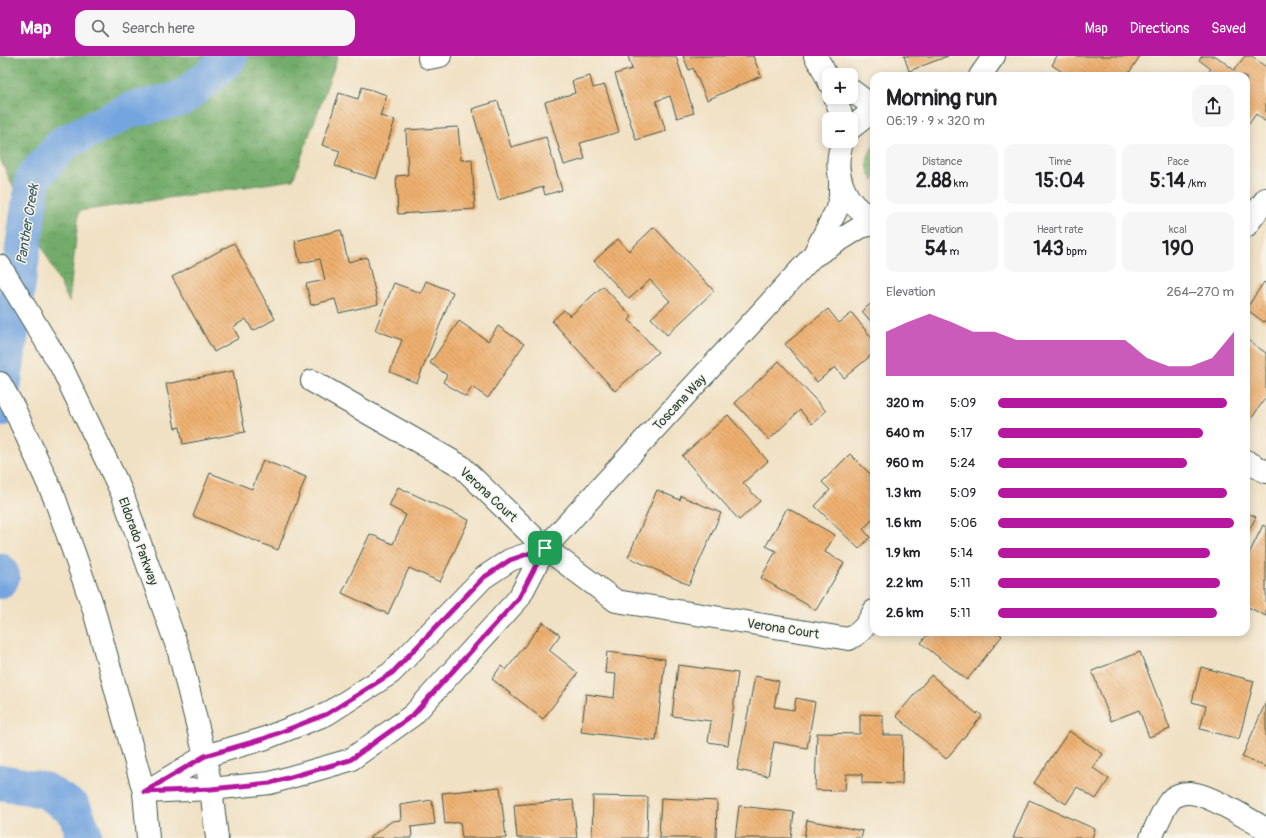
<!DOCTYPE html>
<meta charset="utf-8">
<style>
:root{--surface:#fff;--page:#f6f6f6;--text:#202124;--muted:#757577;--accent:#b5179e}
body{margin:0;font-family:Pangolin,sans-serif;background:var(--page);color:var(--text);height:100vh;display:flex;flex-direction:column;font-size:15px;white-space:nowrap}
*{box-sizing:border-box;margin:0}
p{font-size:13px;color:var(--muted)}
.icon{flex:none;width:22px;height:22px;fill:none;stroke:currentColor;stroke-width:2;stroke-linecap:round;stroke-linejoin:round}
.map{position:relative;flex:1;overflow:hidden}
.side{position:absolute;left:870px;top:16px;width:380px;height:564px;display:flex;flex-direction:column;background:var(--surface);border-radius:12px;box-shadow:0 2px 10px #0003}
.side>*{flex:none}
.fabs{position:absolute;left:822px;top:12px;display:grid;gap:8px}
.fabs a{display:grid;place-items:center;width:36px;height:36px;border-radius:8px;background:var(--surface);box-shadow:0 2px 10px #0003;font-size:20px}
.pin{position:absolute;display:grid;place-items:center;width:34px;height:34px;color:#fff;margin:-17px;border-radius:8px;box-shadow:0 2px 6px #0006}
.round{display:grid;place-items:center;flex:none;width:42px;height:42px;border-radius:12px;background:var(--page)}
.head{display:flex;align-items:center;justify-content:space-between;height:68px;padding:0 16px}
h1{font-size:22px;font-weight:700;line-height:30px}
.metrics{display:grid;grid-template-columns:repeat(3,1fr);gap:6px;height:68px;padding:4px 16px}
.metrics div{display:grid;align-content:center;border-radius:10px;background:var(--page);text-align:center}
.metrics b{font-size:20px;font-weight:700}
.metrics small{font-size:11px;font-weight:400}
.metrics p{font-size:11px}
.chart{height:112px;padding:8px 16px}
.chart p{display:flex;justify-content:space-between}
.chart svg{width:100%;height:72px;margin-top:4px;fill:var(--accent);opacity:.7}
ul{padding:0 16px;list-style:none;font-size:13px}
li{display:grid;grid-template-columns:64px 48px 1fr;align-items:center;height:30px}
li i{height:10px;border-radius:5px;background:var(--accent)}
header{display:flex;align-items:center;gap:24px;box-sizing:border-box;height:56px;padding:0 20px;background:var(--accent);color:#fff}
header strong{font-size:19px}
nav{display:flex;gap:22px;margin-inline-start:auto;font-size:14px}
.search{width:280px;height:36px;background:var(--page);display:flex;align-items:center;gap:10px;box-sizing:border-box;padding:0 14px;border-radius:12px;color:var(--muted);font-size:15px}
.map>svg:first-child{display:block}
</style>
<header>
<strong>Map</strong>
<div class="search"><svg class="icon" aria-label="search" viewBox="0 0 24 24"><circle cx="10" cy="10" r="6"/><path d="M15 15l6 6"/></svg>Search here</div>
<nav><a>Map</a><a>Directions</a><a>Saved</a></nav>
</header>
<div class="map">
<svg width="1266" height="782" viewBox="0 0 1266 782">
<defs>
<pattern id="grass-dots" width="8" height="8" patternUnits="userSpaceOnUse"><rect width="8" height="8" fill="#8fc77b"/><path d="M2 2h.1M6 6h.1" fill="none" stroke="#74a366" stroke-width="1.8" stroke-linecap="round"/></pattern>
<pattern id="forest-crowns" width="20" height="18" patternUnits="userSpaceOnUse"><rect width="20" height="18" fill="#73ac6b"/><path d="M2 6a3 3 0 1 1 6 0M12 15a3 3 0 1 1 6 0" fill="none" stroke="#5e8d59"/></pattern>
<pattern id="building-back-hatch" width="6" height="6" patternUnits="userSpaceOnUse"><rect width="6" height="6" fill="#efb070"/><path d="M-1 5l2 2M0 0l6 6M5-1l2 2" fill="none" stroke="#c1905d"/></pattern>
</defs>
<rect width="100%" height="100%" fill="#f7f3e8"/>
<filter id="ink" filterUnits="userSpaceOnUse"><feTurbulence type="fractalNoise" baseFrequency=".025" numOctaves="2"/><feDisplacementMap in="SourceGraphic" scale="8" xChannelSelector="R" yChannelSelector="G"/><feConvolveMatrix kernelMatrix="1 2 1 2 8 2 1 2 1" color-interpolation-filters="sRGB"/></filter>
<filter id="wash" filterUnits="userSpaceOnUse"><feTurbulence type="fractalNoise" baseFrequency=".012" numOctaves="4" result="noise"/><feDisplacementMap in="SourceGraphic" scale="16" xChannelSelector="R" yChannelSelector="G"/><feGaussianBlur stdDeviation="0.9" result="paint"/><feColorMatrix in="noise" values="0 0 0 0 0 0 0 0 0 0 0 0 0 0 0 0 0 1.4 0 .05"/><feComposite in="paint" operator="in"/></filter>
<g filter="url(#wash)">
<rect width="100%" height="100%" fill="#f1e1c4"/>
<path fill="url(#grass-dots)" stroke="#578258" d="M874 90V125C866 115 865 100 874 90Z"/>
<path fill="url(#forest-crowns)" stroke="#497450" d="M0 0H338L293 124 79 155 69 246 0 103Z"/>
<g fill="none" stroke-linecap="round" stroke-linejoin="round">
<path stroke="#75a5df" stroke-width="36" d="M0 353 33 122 64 87 130 54 181 43 224 8 230 0
M0 515 2 520 0 525
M0 726 44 734 73 752 84 777 81 782"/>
</g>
<g id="blocks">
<path fill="url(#building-back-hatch)" d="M628 0H676L694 57 677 62 670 40 656 45 666 75 636 84 615 18 632 13Z
M683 0H753L761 20 707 44 693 12 689 14Z
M904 0H948L909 15Z
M1057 0H1140L1127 20H1081L1075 16 1073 20H1068L1052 9Z
M1202 0H1216L1234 14 1245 0H1252L1266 11V66L1256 58 1246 72V20H1205L1211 13 1199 4Z
M590 20 593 32 605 29 619 76 580 87 585 103 564 109 545 46 575 37 572 25Z
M362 31 387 39 380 60 395 64 376 123 335 110 340 95 322 89 339 37 358 43Z
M498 45 511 91 546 81 562 134 545 139 543 131 498 144 472 53Z
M458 71 461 104 472 103 475 153 398 158 396 120 408 119 406 74Z
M654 171 714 235 667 279 651 262 670 245 650 224 629 243 594 205 618 183 629 195Z
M341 174 348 206 367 201 378 248 339 257 335 243 311 249 306 228 325 224 320 203 300 207 295 185Z
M234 187 275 263 253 275 246 263 233 271 239 282 214 296 172 221Z
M426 225 453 236 417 327 390 316 402 284 375 274 394 227 421 237Z
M1264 226 1266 228V263L1264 266 1246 253Z
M603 230 632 261 629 264 658 296 615 335 552 265 564 254 570 260Z
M874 245V269L862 255Z
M828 253 839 267 852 257 874 285V297L844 322 835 311 817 326 785 288Z
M459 265 488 285 498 270 524 288 488 342 472 331 466 341 443 326 447 319 430 307Z
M1246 283 1266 297V341L1247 369 1246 368Z
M779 305 826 355 812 368 800 354 769 384 735 347Z
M233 315 245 376 183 388 180 371 175 372 166 328Z
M728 359 768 405 743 427 760 445 739 464 682 400Z
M850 398 874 422V462L863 473 870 481 859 493 815 450 830 434 822 426Z
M263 404 306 421 278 494 193 460 210 417 252 433Z
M398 431 469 464 440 526 409 512 388 558 342 537 370 478 393 488 406 459 389 450Z
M657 434 680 444 681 440 721 457 689 529 628 501Z
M787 452 835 479 825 496 844 507 816 554 761 522 776 495 766 490Z
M1246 456 1256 461 1246 480Z
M1263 469 1266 471V560L1246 550V504Z
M543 566 560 579 549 594 578 617 543 663 492 623 501 610 506 614Z
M929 576H998L1002 580 967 624 921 587Z
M607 596 665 603 656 685 581 676 586 638 614 642 616 618 605 617Z
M1140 596 1170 673 1149 681 1139 654 1111 665 1092 615Z
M678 609 738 617 728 689 708 686 711 665 672 660Z
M1201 611 1254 625 1239 683 1200 673 1206 650 1192 646Z
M931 619 977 658 978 656 982 660 946 703 896 660Z
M755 620 779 625 774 651 794 654 796 642 815 646 807 692 774 686 768 720 737 714Z
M1266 646V711L1242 701Z
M860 658 883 659V679H903L902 728 862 727V718H846L845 735 815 734 817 677 860 678Z
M1069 675 1103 698 1093 712 1109 723 1096 743 1077 731 1066 748 1034 727Z
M500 731 506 782H462L460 766 445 768 442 737Z
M593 740 648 741 647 782H592Z
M661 742 717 745 716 782H659Z
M432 744 435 768 411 771 412 782H369L392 765 401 764 400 749Z
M573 744 577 782H517L514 749Z
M1029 744 1095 773 1092 782H1013Z
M739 750 794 756 791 782H735Z
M807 764 863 775 861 782H804Z"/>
</g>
</g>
<g filter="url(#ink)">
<use href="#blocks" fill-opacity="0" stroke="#3e564a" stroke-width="1"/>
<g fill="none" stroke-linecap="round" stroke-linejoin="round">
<g stroke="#3e564a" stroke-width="24">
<path id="minor" d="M815 0 822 11 829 26
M429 2 440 0
M980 20 994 0
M851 34 867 46 874 49
M835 41 843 63
M851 72 874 54
M843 85C831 114 844 151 874 162
M1246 170 1266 143
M814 200 861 171 874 168
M312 325 461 410 545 492 616 545 849 583C863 575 867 569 874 555
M1246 405 1266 416
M147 735 205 700 263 683 327 658 391 617 483 522 510 504 545 492
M144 736 211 733 270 727 350 704 413 659 519 542 545 492 813 200 836 155 840 142V125
M1151 782C1156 771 1162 755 1169 746 1173 740 1181 737 1188 737 1206 736 1248 763 1266 773"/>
</g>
<g stroke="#3e564a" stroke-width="24">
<path id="major" d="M0 210 61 310 122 437 179 596 205 700 211 733 217 782
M0 327 14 352 55 443 93 551 144 736 148 782"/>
</g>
<use href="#minor" stroke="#fff" stroke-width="22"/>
<use href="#major" stroke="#fff" stroke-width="22"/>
</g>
</g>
<g fill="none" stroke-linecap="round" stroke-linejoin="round" filter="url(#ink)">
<g stroke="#fff" stroke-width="8">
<path id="route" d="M545 492 519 542 413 659 350 704 270 727 211 733 144 736 205 700 263 683 327 658 392 617 483 522 510 504Z"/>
</g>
<use href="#route" stroke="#b5179e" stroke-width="5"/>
</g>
<g text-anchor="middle" stroke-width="3" stroke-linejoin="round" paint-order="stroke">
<g font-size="13" fill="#1f3d34" stroke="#f7f3e8">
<text transform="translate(679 346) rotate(-47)" y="5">Toscana Way</text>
<text transform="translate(489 438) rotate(43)" y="5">Verona Court</text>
<text transform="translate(139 485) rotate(70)" y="5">Eldorado Parkway</text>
<text transform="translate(783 572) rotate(9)" y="5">Verona Court</text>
</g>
<g font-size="14" font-style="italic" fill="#395c67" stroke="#f7f3e8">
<text transform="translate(27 168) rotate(-81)" y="5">Panther Creek</text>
</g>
</g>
</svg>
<div class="fabs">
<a>+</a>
<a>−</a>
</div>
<div class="pin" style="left:545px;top:492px;background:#1e9e55"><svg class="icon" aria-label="arrive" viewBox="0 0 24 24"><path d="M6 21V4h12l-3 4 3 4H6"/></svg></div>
<section class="side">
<div class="head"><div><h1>Morning run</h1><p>06:19 · 9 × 320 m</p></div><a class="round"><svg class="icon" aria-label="share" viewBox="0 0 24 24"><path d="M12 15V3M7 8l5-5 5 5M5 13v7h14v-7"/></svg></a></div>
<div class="metrics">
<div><p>Distance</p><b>2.88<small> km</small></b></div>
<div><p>Time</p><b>15:04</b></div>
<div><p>Pace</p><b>5:14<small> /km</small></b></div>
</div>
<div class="metrics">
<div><p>Elevation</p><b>54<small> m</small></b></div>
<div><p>Heart rate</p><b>143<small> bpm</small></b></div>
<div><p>kcal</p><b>190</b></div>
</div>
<div class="chart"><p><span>Elevation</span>264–270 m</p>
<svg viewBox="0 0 160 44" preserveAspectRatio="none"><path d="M0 44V17L10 11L20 6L30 11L40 17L50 17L60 22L70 22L80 22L90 22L100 22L110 22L120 33L130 38L140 38L150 33L160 17V44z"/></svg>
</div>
<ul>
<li><b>320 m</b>5:09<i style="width:97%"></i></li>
<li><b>640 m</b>5:17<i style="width:87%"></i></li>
<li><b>960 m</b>5:24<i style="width:80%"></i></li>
<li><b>1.3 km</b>5:09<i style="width:97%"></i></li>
<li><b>1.6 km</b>5:06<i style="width:100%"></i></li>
<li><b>1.9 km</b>5:14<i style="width:90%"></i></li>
<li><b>2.2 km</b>5:11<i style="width:94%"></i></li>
<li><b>2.6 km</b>5:11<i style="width:93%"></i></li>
</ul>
</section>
</div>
